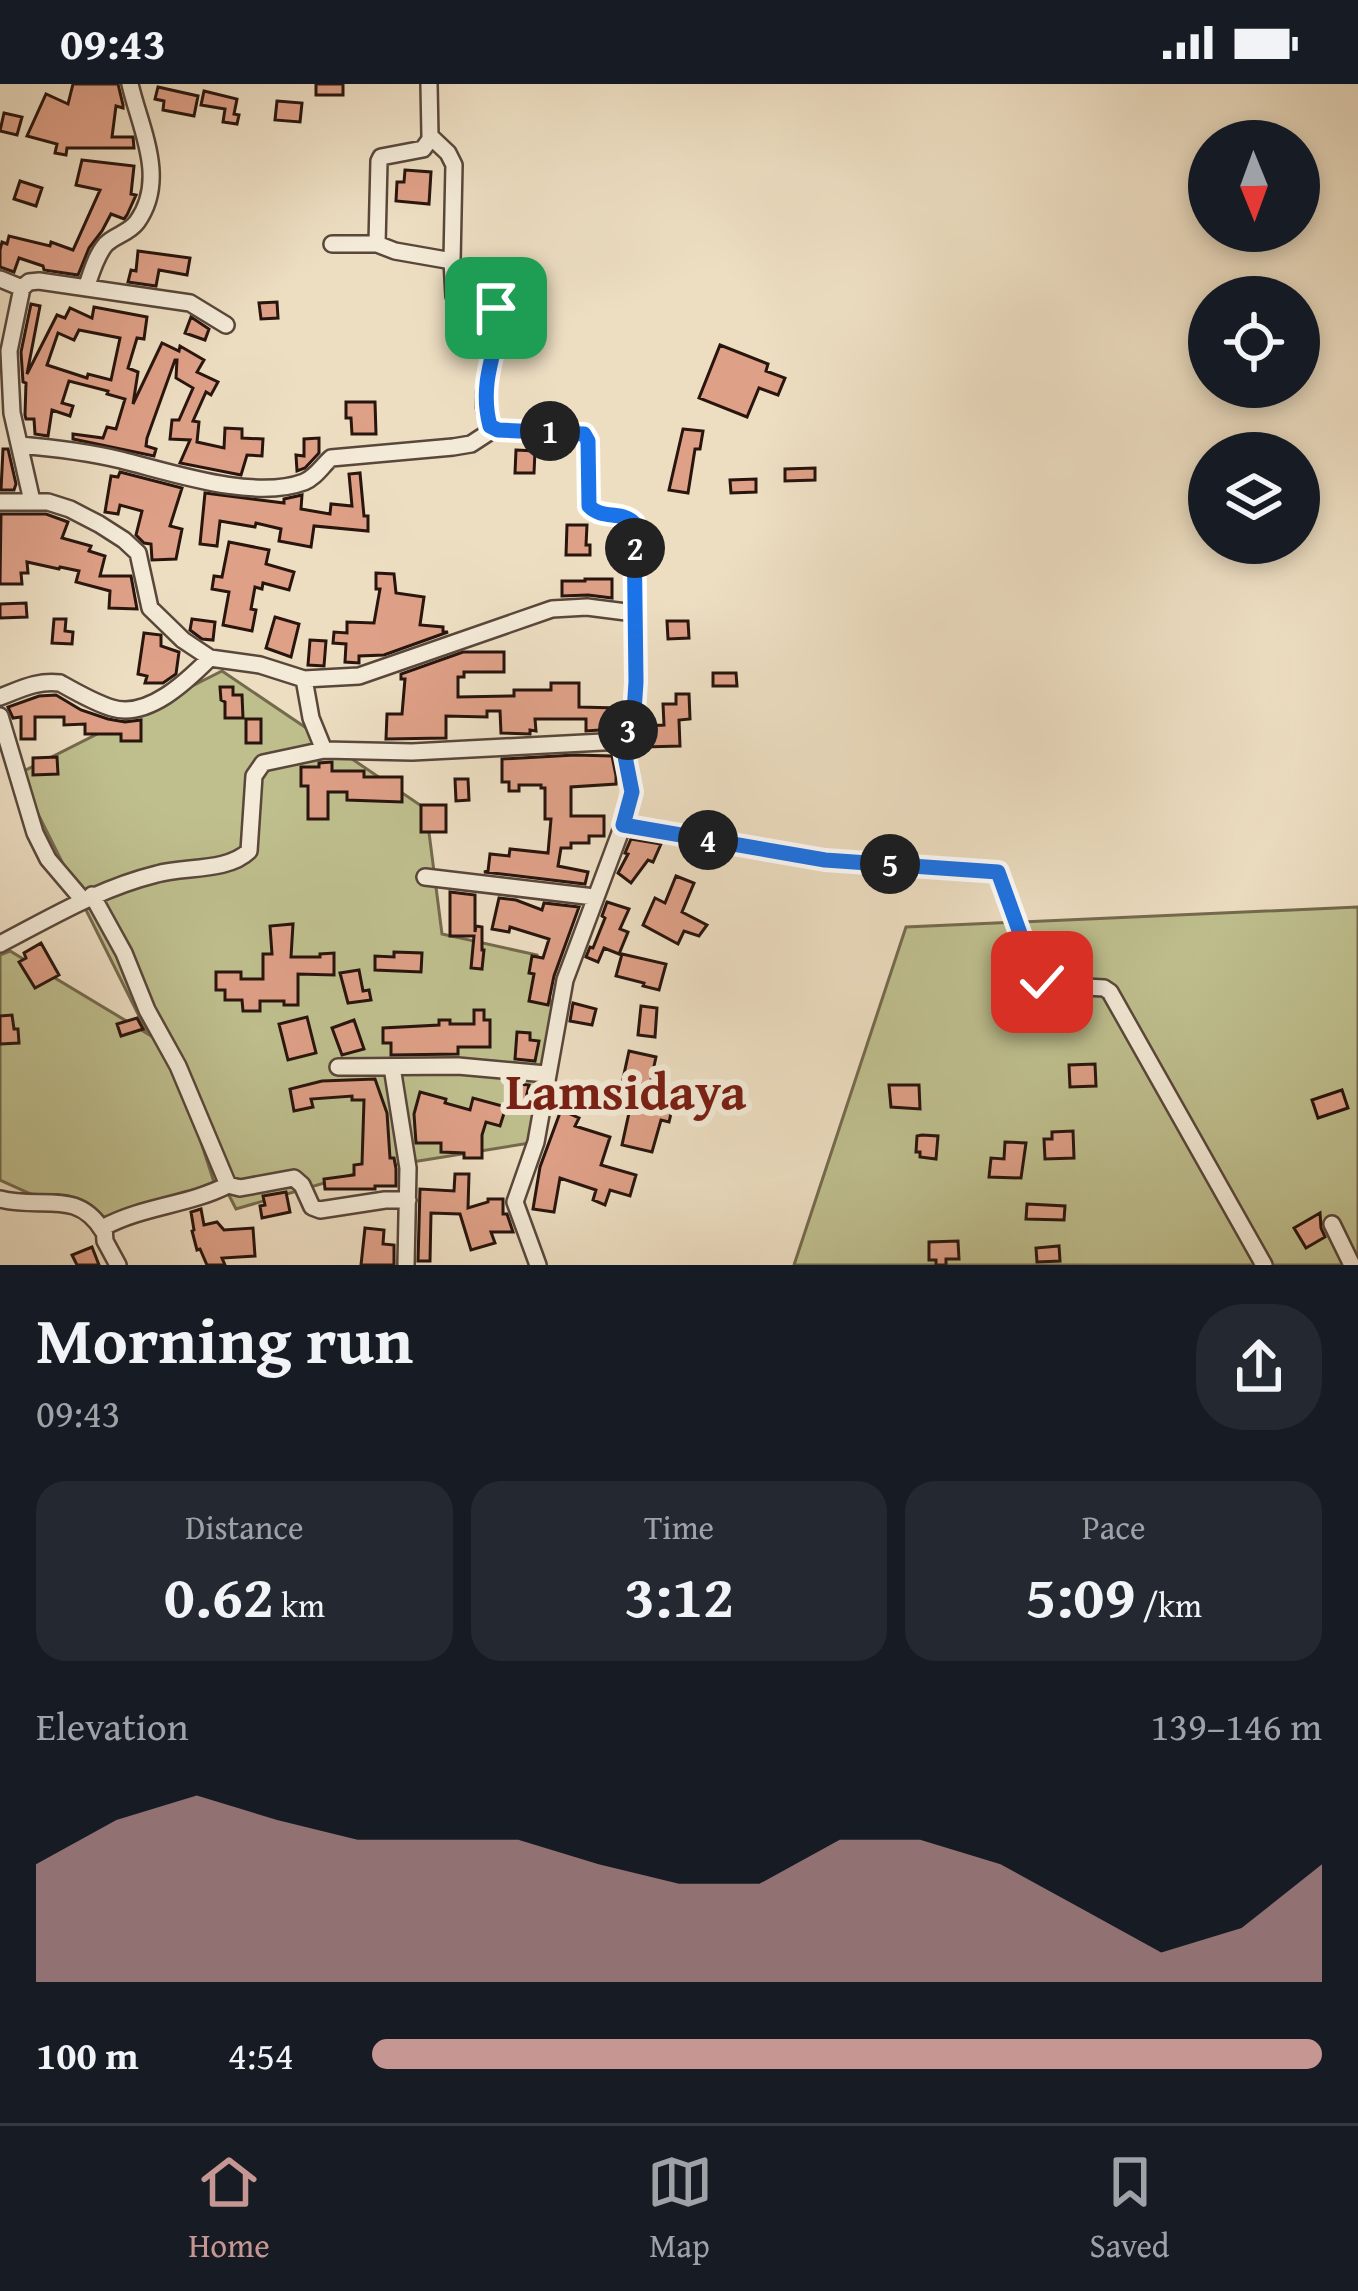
<!DOCTYPE html>
<meta charset="utf-8">
<style>
:root{--surface:#171b24;--page:#242831;--text:#f1f3f6;--muted:#9ea1a6;--line:#363941;--accent:#c59692}
body{margin:0;font-family:"Gentium Book Plus",serif;background:var(--page);color:var(--text);height:100vh;display:flex;flex-direction:column;font-size:45px;white-space:nowrap}
*{box-sizing:border-box;margin:0}
p{font-size:39px;color:var(--muted)}
.icon{flex:none;width:66px;height:66px;fill:none;stroke:currentColor;stroke-width:2;stroke-linecap:round;stroke-linejoin:round}
.map{position:relative;height:1181px;overflow:hidden}
.panel{display:flex;flex-direction:column;background:var(--surface);flex:1}
.panel>*{flex:none}
.needle{width:78px;rotate:179deg}
.fabs{position:absolute;left:1188px;top:36px;display:grid;gap:24px}
.fabs a{display:grid;place-items:center;width:132px;height:132px;border-radius:50%;background:var(--surface);box-shadow:0 6px 18px #0003;font-size:60px}
.pin{position:absolute;display:grid;place-items:center;width:102px;height:102px;color:#fff;margin:-51px;border-radius:24px;box-shadow:0 6px 18px #0006}
.km{position:absolute;width:60px;height:60px;margin:-30px;border-radius:50%;background:#222;color:#fff;font-size:33px;line-height:60px;text-align:center}
.round{display:grid;place-items:center;flex:none;width:126px;height:126px;border-radius:48px;background:var(--page)}
.head{display:flex;align-items:center;justify-content:space-between;height:204px;padding:0 36px}
h1{font-size:66px;font-weight:700;line-height:90px}
.metrics{display:grid;grid-template-columns:repeat(3,1fr);gap:18px;height:204px;padding:12px 36px}
.metrics div{display:grid;align-content:center;border-radius:30px;background:var(--page);text-align:center}
.metrics b{font-size:60px;font-weight:700}
.metrics small{font-size:33px;font-weight:400}
.metrics p{font-size:33px}
.chart{height:336px;padding:24px 36px}
.chart p{display:flex;justify-content:space-between}
.chart svg{width:100%;height:216px;margin-top:12px;fill:var(--accent);opacity:.7}
ul{padding:0 36px;list-style:none;font-size:39px}
li{display:grid;grid-template-columns:192px 144px 1fr;align-items:center;height:90px}
li i{height:30px;border-radius:15px;background:var(--accent)}
.status{display:flex;justify-content:space-between;align-items:center;height:84px;padding:0 60px;background:var(--surface);direction:ltr}
.status svg{height:33px;fill:currentColor}
.tab-bar{display:flex;justify-content:space-around;align-items:center;height:168px;border-top:3px solid var(--line);background:var(--surface);font-size:33px;color:var(--muted)}
.tab-bar a{display:grid;justify-items:center;gap:6px}
.tab-bar .on{color:var(--accent)}
.map>svg:first-child{display:block}
</style>
<div class="status"><b>09:43</b><svg viewBox="0 0 49 12"><path d="M0 12V9h3v3zM5 12V6h3v6zM10 12V3h3v9zM15 12V0h3v12zM26 1h20v11H26zM47 4h2v5h-2z"/></svg></div>
<div class="map">
<svg width="1358" height="1181" viewBox="0 0 1358 1181">
<rect width="100%" height="100%" fill="#eddec2"/>
<filter id="stains"><feTurbulence type="fractalNoise" baseFrequency=".00167" numOctaves="4"/><feColorMatrix values="0 0 0 0 .2 0 0 0 0 .09 0 0 0 0 .02 0 0 0 .5 -.17"/></filter>
<radialGradient id="worn" r=".72"><stop offset=".6" stop-color="#630" stop-opacity="0"/><stop offset="1" stop-color="#630" stop-opacity=".3"/></radialGradient>
<path fill="#bfbf8e" stroke="#746a4e" stroke-width="3" d="M222 587 426 725 442 850 537 871 557 941 536 1058 375 1084 236 1125 200 1055 214 1098 104 1143 0 1096V871L10 867 148 950 18 690Z
M1358 823V1181H794L906 843Z"/>
<path fill="#dea087" stroke="#28150e" stroke-width="3" fill-rule="evenodd" d="M73 0H118L123 21V24L116 22 112 53H133L134 64H67L66 71 55 69 57 60 27 52 46 10 68 20Z
M316 0H343V11H316Z
M158 3 198 12 194 32 163 26 164 17 155 15Z
M204 7 237 15 234 30 239 31 237 40 223 38 225 25 201 21Z
M277 17 302 19 300 38 275 36Z
M4 29 22 33 17 51 0 47Z
M82 76 134 82 131 110 136 111 127 131 124 135 111 130 102 147 89 164 78 191 44 186 43 182 19 174 14 188 0 183V166L2 158 7 160 9 152 50 162 51 158 73 166 100 106 76 101Z
M405 86 431 88 429 120 396 117 397 98H404Z
M20 97 42 104 36 122 14 115Z
M138 167 190 174 187 191 159 186 156 202 128 198 131 186 136 187Z
M277 218 278 234 261 235 259 219Z
M31 220 40 222 27 290 57 231 65 234 70 224 92 234 94 223 147 233 144 255 137 254 128 284 138 288 133 320 162 259 179 267 180 262 204 276 197 288 218 298 211 311 206 308 193 337 199 338 197 358 224 364 225 344 242 345V354L263 355 262 372 247 371 241 391 180 379 190 356 170 355 172 336H179L193 304 176 294 177 276H175L147 354 146 362 156 365 154 372 73 355V350L103 354 107 343 116 345 125 315 107 310 108 307 69 297 62 319 73 322 70 332 52 326 48 352 35 350 34 335H26L25 331 26 299 23 298 21 268ZM79 246 120 254 111 296 88 290 87 294 47 281 58 249 74 256Z
M191 233 209 245 205 256 185 249Z
M720 261 768 280 766 287 785 294 778 311 759 304 747 333 699 314Z
M346 318H375L376 350H352L351 334H346Z
M683 345 703 347 700 365H695L688 409 669 406Z
M319 354V369L305 384 297 387 296 371 304 372V355Z
M3 365H8L16 400 14 406H1Z
M516 366 535 367 534 389H515Z
M815 384V396L785 397V385Z
M120 388 182 404 170 442 182 445 176 475 152 476 151 460 144 459 136 451 142 427 120 421 118 430 105 428 111 392 118 393Z
M360 389 364 432H368V447L314 442 311 463 279 457 281 445 256 439 255 443 220 437 217 462 200 460 205 409 284 419V415L302 411 301 425 330 430 331 420 352 422 349 390Z
M756 395V408L731 409 730 396Z
M1 430H46L68 438 62 454 91 462 89 467 105 472 100 492H131L137 525 109 524 110 507 76 498 79 487 60 483 59 485 27 478 28 489H21L22 500H0Z
M567 441H587L586 461H590V471H566Z
M229 458 269 466 266 480 294 488 289 506 263 499 262 505 255 503 251 525 256 526 252 547 223 541 229 508 212 505 214 492 222 493Z
M376 489 394 490 396 509 424 513 420 541 443 543V548H448L384 571 359 572V579L345 578 346 560 333 559 334 548 347 549V538L374 539 380 505H376Z
M585 495H612V514L588 511 562 512V497H585Z
M26 519 27 533 0 534V520Z
M275 533 299 540 291 573 266 564Z
M54 535H66L65 547 73 548 72 560 52 559Z
M192 535 215 538 213 556 202 555 190 546Z
M667 537H688L689 554 668 555Z
M144 549 161 551V562L179 568 176 590 163 599H145L147 592 138 590Z
M310 556 326 557 324 582 308 581Z
M463 568H504V588H464V593H458V613L514 612V606H551V599H579V623L618 624 614 645 586 647V635H535L536 647 530 646V650L501 649 500 627H487V633L446 632V654L386 655 387 630H402L405 595H401V590Z
M713 589H736L737 602H713Z
M220 603H233V611H242L243 634H225V618L221 616Z
M676 610H689L690 635 679 636 680 662 644 663V642L664 641 663 620H676Z
M56 611 81 626 108 635 125 638 141 636V657H121V650H85V640L64 641V633H35V655H21V633L13 634 8 623 39 612Z
M246 635H261V659H246Z
M575 671 612 672 616 692V700L571 703V732H604V752H589V759H571V764H561L558 782 588 788 585 800 484 788 488 787 490 770 509 772 510 765 548 769 551 735H545V704H541V701H519V707H509V698H502V675Z
M57 673 58 690 33 691V674Z
M332 678V687H364V693H402V718L347 716V708H328V735H308V702H301V683H319V679Z
M455 695H468L469 716 456 717Z
M421 721H446V748H421Z
M631 755 661 760 653 778 648 776 631 799 618 789 628 770 625 769Z
M676 792 694 799 682 828 707 841 699 852 684 847 678 860 643 841 655 814 665 819Z
M450 808 475 811V848L476 842 482 843V866H484L482 885 471 884 474 852H450Z
M499 814 516 816 542 826 544 819 579 823 554 892 548 921 529 917 534 890 529 889 532 872 543 874 549 855 510 843 509 848 492 845Z
M607 818 629 825 620 845 628 848 619 870 604 864 598 878 586 873 590 863 593 864 605 834 602 832Z
M293 840 291 873H320V870L334 869V891L298 890V921H284V917H260V927H243L242 916H225V906H216V888H241V895H263V870H272L270 842Z
M41 859 59 891 35 904 19 878 26 874 24 869Z
M394 868 422 869 421 888 375 886V872L394 873Z
M622 870 666 880 659 906 643 902 644 899 616 892Z
M359 886 363 907 369 906 371 916 348 919 340 889Z
M573 919 596 925 592 941 570 937Z
M641 922 657 924 655 953 638 951Z
M474 926H484V936H490V963H458V970L391 971V959H383V944L439 941V936H450V940H474Z
M12 931 14 945H18L19 959 0 960V932Z
M307 933 316 969 288 976 279 940Z
M137 934 143 945 121 952 117 940Z
M354 936 364 965 342 971 332 944Z
M517 948 530 949V956L539 957 535 977 515 975Z
M629 967 656 973 646 1019 672 1025 669 1038 661 1036 652 1068 622 1061 634 1006 621 1004Z
M1095 980 1096 1002 1070 1003 1069 981Z
M375 995 387 1029 390 1074H394L396 1085V1102H375V1105H325L324 1095 354 1091V1081L362 1080 364 1016H352V1012L311 1015 313 1023 294 1027 290 1005 322 997Z
M508 999 529 1001 525 1018 506 1017Z
M889 1001H919L920 1025 891 1023Z
M1342 1006 1348 1024 1318 1034 1312 1016Z
M420 1008 446 1015 445 1019 470 1026 473 1014 506 1023 500 1042 486 1038 482 1051V1074H464V1069L441 1068V1059H416L414 1030Z
M561 1026 579 1034 575 1042 610 1053 601 1081 636 1091 630 1112 610 1106 605 1121 593 1116 596 1106 560 1094 554 1128 533 1125 540 1083Z
M1073 1047 1074 1074 1045 1075 1044 1055H1052V1048Z
M922 1051 938 1052 936 1075 920 1073V1068H916L917 1052Z
M1005 1058 1026 1059 1021 1094 989 1093 991 1074 1004 1075Z
M455 1090H469L468 1124 488 1118V1115H503V1130H507L513 1148H491L495 1159 471 1166 460 1130 431 1129 430 1177H418L420 1105 454 1107Z
M286 1108 290 1128 262 1134 260 1122 265 1121 263 1112Z
M1027 1120 1065 1122 1064 1136 1026 1135Z
M201 1125 204 1141 217 1138 224 1146 253 1144 255 1172 222 1174 225 1181H207L200 1165 197 1166 192 1147 194 1146 191 1128Z
M1320 1129 1321 1144 1325 1153 1306 1164 1294 1144Z
M365 1144 384 1146 383 1160 394 1161V1181H361Z
M958 1157 959 1175H946V1181H936V1176H929V1158Z
M1059 1162 1060 1177 1037 1178 1036 1164Z
M92 1163 99 1181H77L72 1171Z"/>
<g fill="none" stroke-linecap="round" stroke-linejoin="round">
<g stroke="#59473b" stroke-width="20">
<path id="minor" d="M429 0 430 52 448 69 454 81 452 177 454 212 463 219 496 224 501 232C499 260 466 328 498 346L584 350 588 357 589 422C602 436 622 426 634 439V529
M332 160H377L395 167 452 177
M377 160 379 77 381 73 423 65 431 54
M0 195 22 204
M86 204C91 190 96 171 106 160 115 151 129 149 137 138 168 95 140 44 130 0
M20 361C54 364 88 368 121 376 170 388 254 417 304 398 316 393 322 382 331 374L453 363 471 360 494 345
M32 417 12 329 9 267 22 204 29 198 39 197 190 219 226 241
M0 418H48L70 425 99 440 124 456 138 469 150 524 183 556 210 574 260 581 304 595 311 634 324 666 412 668 622 657 631 708 623 741 565 896 536 1058 515 1118 538 1181
M304 595 359 592 552 525 587 523 634 529C635 572 642 618 622 657
M0 613C21 605 38 596 60 599 76 608 95 619 112 624 148 635 187 597 210 574
M0 632 35 749 48 775 82 815
M623 741 825 776 998 788 1035 891 1042 899 1049 901 1104 904 1110 908 1264 1181
M425 793 594 813
M92 811 124 869 147 926 178 982 228 1101 240 1104 294 1094 302 1101 312 1123 320 1126 385 1116H408
M0 860C52 833 100 804 157 790 185 782 227 788 249 767L254 692 263 679 324 666
M338 983 458 982 546 990
M392 983 408 1084 406 1181
M0 1115C41 1126 77 1104 103 1147
M1332 1140 1352 1181
M118 1181 105 1157 104 1143C143 1122 189 1121 228 1101"/>
</g>
<use href="#minor" stroke="#f3ead7" stroke-width="15"/>
</g>
<g fill="none" stroke-linecap="round" stroke-linejoin="round">
<g stroke="#fff" stroke-width="24">
<path id="route" d="M496 224 501 232V238C492 275 480 304 490 342L498 346 584 350 588 357 589 422C602 436 621 426 634 439L636 598 634 628 622 657 632 708 623 741 825 776 998 788 1035 891 1042 898"/>
</g>
<use href="#route" stroke="#1a73e8" stroke-width="15"/>
</g>
<g text-anchor="middle" stroke-width="12" stroke-linejoin="round" paint-order="stroke">
<g font-size="51" font-weight="bold" fill="#7a1f14" stroke="#f3ead7">
<text x="626" y="1025">Lamsidaya</text>
</g>
</g>
<rect width="100%" height="100%" filter="url(#stains)"/>
<rect width="100%" height="100%" fill="url(#worn)"/>
</svg>
<div class="fabs">
<a><svg class="needle" viewBox="-14 -14 28 28"><path d="M0-13l5 13h-10z" fill="#e53935"/><path d="M0 13l5-13h-10z" fill="#9ea1a6"/></svg></a>
<a><svg class="icon" aria-label="locate" viewBox="0 0 24 24"><circle cx="12" cy="12" r="6"/><path d="M12 2v4M12 18v4M2 12h4M18 12h4"/></svg></a>
<a><svg class="icon" aria-label="layers" viewBox="0 0 24 24"><path d="M12 4l9 5-9 5-9-5zM3 14l9 5 9-5"/></svg></a>
</div>
<div class="pin" style="left:496px;top:224px;background:#1e9e55"><svg class="icon" aria-label="arrive" viewBox="0 0 24 24"><path d="M6 21V4h12l-3 4 3 4H6"/></svg></div>
<div class="pin" style="left:1042px;top:898px;background:#d93025"><svg class="icon" aria-label="check" viewBox="0 0 24 24"><path d="M5 12l5 5 9-10"/></svg></div>
<b class="km" style="left:550px;top:347px">1</b>
<b class="km" style="left:635px;top:464px">2</b>
<b class="km" style="left:628px;top:646px">3</b>
<b class="km" style="left:708px;top:756px">4</b>
<b class="km" style="left:890px;top:780px">5</b>
</div>
<section class="panel">
<div class="head"><div><h1>Morning run</h1><p>09:43</p></div><a class="round"><svg class="icon" aria-label="share" viewBox="0 0 24 24"><path d="M12 15V3M7 8l5-5 5 5M5 13v7h14v-7"/></svg></a></div>
<div class="metrics">
<div><p>Distance</p><b>0.62<small> km</small></b></div>
<div><p>Time</p><b>3:12</b></div>
<div><p>Pace</p><b>5:09<small> /km</small></b></div>
</div>
<div class="chart"><p><span>Elevation</span>139–146 m</p>
<svg viewBox="0 0 160 44" preserveAspectRatio="none"><path d="M0 44V20L10 11L20 6L30 11L40 15L50 15L60 15L70 20L80 24L90 24L100 15L110 15L120 20L130 29L140 38L150 33L160 20V44z"/></svg>
</div>
<ul>
<li><b>100 m</b>4:54<i style="width:100%"></i></li>
</ul>
</section>
<nav class="tab-bar">
<a class="on"><svg class="icon" aria-label="home" viewBox="0 0 24 24"><path d="M3 11l9-7 9 7M6 9v11h12V9"/></svg>Home</a>
<a><svg class="icon" aria-label="map" viewBox="0 0 24 24"><path d="M3 6l6-2 6 2 6-2v14l-6 2-6-2-6 2zM9 4v14M15 6v14"/></svg>Map</a>
<a><svg class="icon" aria-label="saved" viewBox="0 0 24 24"><path d="M7 4h10v16l-5-4-5 4z"/></svg>Saved</a>
</nav>
